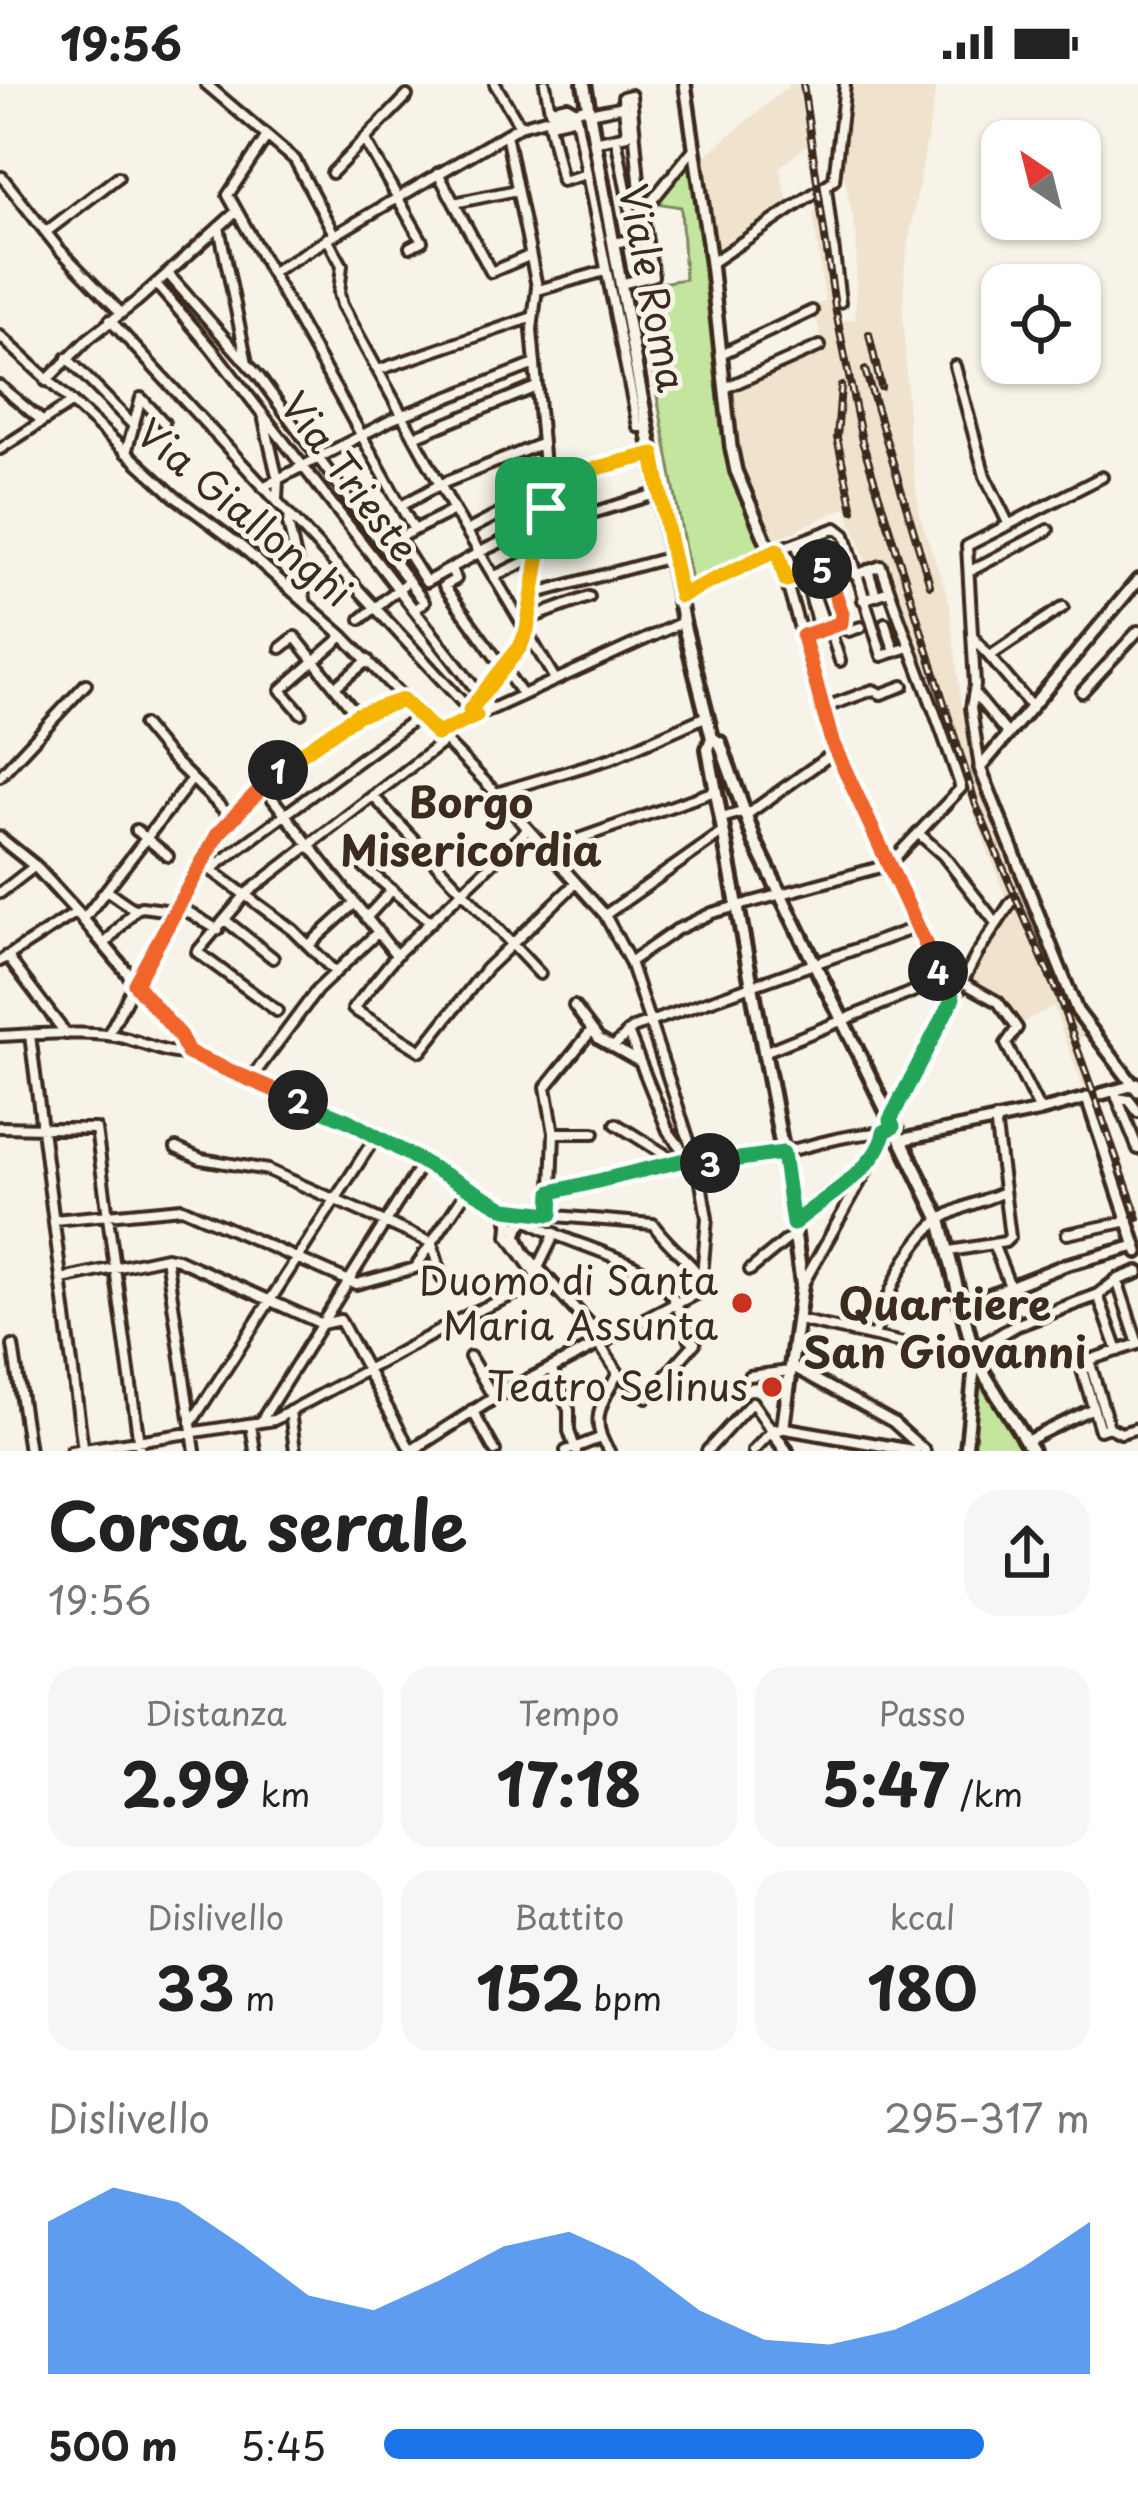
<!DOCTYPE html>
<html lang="it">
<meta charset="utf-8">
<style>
:root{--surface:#fff;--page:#f6f6f6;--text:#222;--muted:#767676;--accent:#1a73e8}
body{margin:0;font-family:"Playpen Sans",sans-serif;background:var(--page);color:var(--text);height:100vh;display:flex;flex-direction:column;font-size:45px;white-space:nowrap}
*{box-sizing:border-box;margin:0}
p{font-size:39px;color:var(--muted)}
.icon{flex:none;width:66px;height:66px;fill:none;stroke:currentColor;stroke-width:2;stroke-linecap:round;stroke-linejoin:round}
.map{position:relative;height:1367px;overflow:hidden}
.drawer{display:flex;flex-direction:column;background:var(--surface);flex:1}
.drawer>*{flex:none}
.needle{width:78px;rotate:325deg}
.controls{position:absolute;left:981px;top:36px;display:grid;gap:24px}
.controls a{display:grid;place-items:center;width:120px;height:120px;border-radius:24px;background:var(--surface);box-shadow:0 3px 9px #0004;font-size:60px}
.pin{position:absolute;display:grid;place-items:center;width:102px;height:102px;color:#fff;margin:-51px;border-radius:24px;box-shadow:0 6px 18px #0006}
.km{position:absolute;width:60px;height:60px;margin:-30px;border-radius:50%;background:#222;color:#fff;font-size:33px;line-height:60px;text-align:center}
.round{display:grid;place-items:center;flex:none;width:126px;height:126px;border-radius:36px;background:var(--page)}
.overview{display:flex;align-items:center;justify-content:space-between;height:204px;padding:0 48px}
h1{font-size:66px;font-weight:700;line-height:90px}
.metrics{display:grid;grid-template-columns:repeat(3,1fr);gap:18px;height:204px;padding:12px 48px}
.metrics div{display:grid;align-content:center;border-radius:30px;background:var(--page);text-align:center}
.metrics b{font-size:60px;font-weight:700}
.metrics small{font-size:33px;font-weight:400}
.metrics p{font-size:33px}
.chart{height:336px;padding:24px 48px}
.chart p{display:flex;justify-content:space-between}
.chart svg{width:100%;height:216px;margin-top:12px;fill:var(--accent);opacity:.7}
ul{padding:0 48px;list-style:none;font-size:39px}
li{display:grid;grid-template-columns:192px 144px 1fr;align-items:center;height:90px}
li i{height:30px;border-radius:15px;background:var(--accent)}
.status{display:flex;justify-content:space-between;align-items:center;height:84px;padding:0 60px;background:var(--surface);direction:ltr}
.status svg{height:33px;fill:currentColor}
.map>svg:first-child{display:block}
</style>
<div class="status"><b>19:56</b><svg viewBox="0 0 49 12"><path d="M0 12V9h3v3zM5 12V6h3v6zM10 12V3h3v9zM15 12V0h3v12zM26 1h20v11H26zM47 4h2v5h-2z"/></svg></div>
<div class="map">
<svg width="1138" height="1367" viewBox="0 0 1138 1367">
<rect width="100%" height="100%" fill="#f7f3e8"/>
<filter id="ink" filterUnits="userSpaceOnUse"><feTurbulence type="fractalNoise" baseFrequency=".00833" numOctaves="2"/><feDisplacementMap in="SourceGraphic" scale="24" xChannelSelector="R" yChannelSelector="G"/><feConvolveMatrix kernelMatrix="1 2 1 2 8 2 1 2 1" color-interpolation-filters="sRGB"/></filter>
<g filter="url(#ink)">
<path fill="#efe3ce" d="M791 0H798L807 61 779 84 790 124 714 172 700 76Z
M848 0H937L905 178 903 226 909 354 920 433 949 517 961 619 981 705 1067 914 1084 944 1083 952 1078 956 1096 1007 1086 1011 1053 922 1020 940 998 916V910L966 895 1009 822 970 719 925 572 919 571 905 543 884 477 867 481 846 423 771 458 736 370 738 351 730 303 824 263 813 223 825 217 813 129 826 127 841 237 855 235 857 154 842 82Z"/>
<path fill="#c3e59e" stroke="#7f885e" stroke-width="3" d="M687 79 692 81 721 344 734 402 761 458V463L691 497 637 203 685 195 681 123 656 119Z
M986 1299 1026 1367H975L977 1301Z"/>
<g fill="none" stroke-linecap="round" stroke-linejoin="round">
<path stroke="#d1cbc0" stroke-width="8" stroke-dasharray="8 4" stroke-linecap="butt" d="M961 704 980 684
M1012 817 1025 810"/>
<g stroke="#3b2a1e" stroke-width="16">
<path id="minor" d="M206 0 295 76 334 150
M495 0 520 42
M545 0 550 26 567 22 574 26
M589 29 619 23
M558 30 559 37 576 33 587 90 562 97 549 39 559 37
M267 52 228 111 414 446
M365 56 422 157 410 163
M594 58 627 51 623 13 631 11 642 129
M332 89 407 12
M438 89 491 188 529 172
M587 90 638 343H648
M2 93 59 165 121 229
M826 104 840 218
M454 119 517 106
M219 143 247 279
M46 148 118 93
M327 154 342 181 339 209 342 221 454 426 555 595
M613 159 636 155 616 54
M711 179 834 96 845 0
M272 188 520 42 588 23
M168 190 259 293 424 518 414 526
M156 200 212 265 491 625
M620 200 653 192 642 129 692 67
M538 206 605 187
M110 236 475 632
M0 252 174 412 241 462 343 552 496 709 605 831 630 878 699 1087 707 1134 702 1192
M721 270 812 227
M67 274 134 342
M955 282 985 392 1009 441
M378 286 533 233
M46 297 88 255 137 217 237 127
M0 302 42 337
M725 304 820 262
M142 315 164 339
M264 336 278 396 277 415
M414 353 536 303
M0 365 71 319
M126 369 141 314
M545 397 652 370
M263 403 393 335 535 280
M401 422 441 400 541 360
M454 426 398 454 426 498 484 466 541 439
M290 433 288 439 306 519
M542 444 659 409
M467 447 545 406
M796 459 826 544
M777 466 833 658 953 914
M451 486 456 495 444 502 522 610
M868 486 876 512
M970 487 1048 446
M805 491 819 546
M495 492 537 472
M786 496 826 483 842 529V544L849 547 861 543
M533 510 671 473
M680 512 777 466 836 444 845 451 882 572 909 563
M863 516 889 507
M531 534 589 513
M361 535 407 498
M885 539 895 568
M829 543 840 577
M973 553 1030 621
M281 564 295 553 357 631
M990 572 1063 523
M335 603 368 576
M1082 608 1138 547
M974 609 1006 648
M823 624 873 606 881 610 903 602
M470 626 520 563 527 546 546 425 545 394 532 246 537 203 506 50
M301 629 281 606 343 552
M143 641 167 670 231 733
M437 650 683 538
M980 684 971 624 975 601 967 462 1102 393
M0 692 86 600
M261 700 396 871
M496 709 612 674 707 632
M373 712 540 890
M745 732 836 667
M722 734 742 728
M528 745 399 868 353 925 421 967 486 885 576 799
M136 746 168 772
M919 750 943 771 996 839
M547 766 715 707
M200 778 293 846 335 888
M363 782 430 838
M211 785 419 632
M106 806 135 826 141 823 173 827
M0 809 35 782
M177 821 218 846
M605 831 723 748
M366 834 392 806
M83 836 192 695
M225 836 273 874
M104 861 135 826
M309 861 355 819
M7 872 66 950
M0 877 77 828
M630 878 676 846 712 829 888 781 961 704C937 628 906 557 881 482L855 491
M962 898 998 918 1017 944 1006 960 1040 1027
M574 922 599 955 638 977
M277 927 197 868 247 809 443 658
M628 948 668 1047 689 1075
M30 951 83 1366
M108 951C165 843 209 733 313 660 330 648 348 634 367 626 379 621 391 621 403 616
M0 952C37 950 78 947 115 952 139 956 169 973 188 969
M613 963 633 944 918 843
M764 968 942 896
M250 996 317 906 378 848
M1114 1006 1138 1065
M1117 1014 1129 1016 1138 1028
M891 1035 977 870 1012 817
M616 1040 677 1078
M0 1043 96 1045 140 1367
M554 1049H594
M176 1064 201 1075 268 1086 432 1159 442 1194
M552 1108 689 1075C755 1090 818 1049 884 1049L893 1043
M519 1129 653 1140C668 1163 699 1183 706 1204
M551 1130 554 1049 546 1003 591 947
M522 1132C555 1160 648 1172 672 1212 679 1223 684 1242 690 1255L695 1259 647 1313 618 1289 599 1260
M510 1133 508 1152 537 1193
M54 1136 182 1124 356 1200 415 1184 468 1105
M793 1140 823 1113 863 1086
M1067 1150 1129 1137
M993 1160 1010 1202
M950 1167 1005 1158 1010 1153 995 1035
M166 1173 195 1367
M538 1184 555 1149
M750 1186 794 1150
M62 1195 166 1173 177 1175 322 1240 340 1236 411 1367
M1117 1196 1138 1260
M803 1200 879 1064 884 1049
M998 1207 1017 1241
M1098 1211 1118 1267
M799 1236 975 1275
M874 1252C886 1215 906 1161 940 1136 956 1124 983 1117 1002 1109
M1138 1260 1083 1278 1082 1286 1100 1346 1109 1343 1121 1349 1138 1344
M13 1262 29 1367
M470 1273 494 1314
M1089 1276 1109 1343
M791 1282 893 1338 925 1367
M551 1284 569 1326V1347L576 1367
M749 1292 790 1287
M472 1326 495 1367
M290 1327 295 1367
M193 1336 376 1052
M261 1337 423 1078
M251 1341 255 1367
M1026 1357 1093 1324
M71 1367 274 1336 472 1229 520 1208 542 1188
M566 1367 600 1354
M609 1367C588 1337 602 1318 618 1289
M707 1367 752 1318 772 1347 753 1367"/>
</g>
<g stroke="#3b2a1e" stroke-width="18">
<path id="tertiary" d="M685 0 711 179 731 363 736 387 771 469
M1138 496 980 684 1077 927 1138 1007
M0 754 35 782 77 828 180 952 188 969 349 1037 515 1129
M1087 1014 1138 1168
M900 1056 1040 1027 1138 1000
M509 1136a7 7 0 1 1 14 0a7 7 0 1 1-14 0Z
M520 1141 516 1152 524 1169 593 1245 599 1260
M964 1221 1065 1181 1136 1162
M974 1266 1017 1241 1098 1211 1117 1196 1138 1188
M783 1344 915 1367
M411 1367 494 1314 706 1204
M966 1367 975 1275"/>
</g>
<g stroke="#3b2a1e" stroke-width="20">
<path id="secondary" d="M584 0 683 538 712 654 720 659 755 758 940 1136 975 1275 1032 1367
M712 654 708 665 783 1069 802 1200 783 1344 772 1347 786 1367"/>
</g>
<use href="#minor" stroke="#f7f3e8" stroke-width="8"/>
<use href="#tertiary" stroke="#f7f3e8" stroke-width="9"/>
<use href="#secondary" stroke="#f7f3e8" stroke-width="10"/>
<g stroke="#3b2a1e" stroke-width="8">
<path id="rail" d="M803 0 835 223 862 357 976 721 1060 916 1138 1134
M869 250 881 303
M865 286 930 501
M841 302 837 354 853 426"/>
</g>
<use href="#rail" stroke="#f7f3e8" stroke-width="3" stroke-dasharray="9" stroke-linecap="butt"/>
</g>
</g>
<g fill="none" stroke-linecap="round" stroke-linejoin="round" filter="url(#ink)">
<g stroke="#fff" stroke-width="24">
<path id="split-1" d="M278 686 357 631 403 616 437 650 476 632 470 626 520 563 527 546 546 424"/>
</g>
<g stroke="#fff" stroke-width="24">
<path id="split-2" d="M278 686 218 750 135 900 180 952 188 969 298 1016"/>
</g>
<g stroke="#fff" stroke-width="24">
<path id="split-3" d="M298 1016 349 1037 506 1125 551 1130 552 1108 689 1075 710 1079"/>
</g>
<g stroke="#fff" stroke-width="24">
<path id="split-4" d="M710 1079 783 1069 793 1140C821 1115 878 1086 884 1048L893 1043 890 1036 953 914 938 887"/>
</g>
<g stroke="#fff" stroke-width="24">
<path id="split-5" d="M822 485 826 484 842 529 841 539 803 552 832 658 938 887"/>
</g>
<g stroke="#fff" stroke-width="24">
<path id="split-6" d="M546 424 545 397 653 370 680 512 777 466 786 496 822 485"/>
</g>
<use href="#split-1" stroke="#f5b400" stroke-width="15"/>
<use href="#split-2" stroke="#f0652b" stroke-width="15"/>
<use href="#split-3" stroke="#22a559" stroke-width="15"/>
<use href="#split-4" stroke="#22a559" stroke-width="15"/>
<use href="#split-5" stroke="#f0652b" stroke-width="15"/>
<use href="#split-6" stroke="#f5b400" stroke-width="15"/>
</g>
<g fill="#c8321e" stroke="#f7f3e8" stroke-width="4.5">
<circle cx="742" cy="1219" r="12"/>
<circle cx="772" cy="1303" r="12"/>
</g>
<g text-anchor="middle" stroke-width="10" stroke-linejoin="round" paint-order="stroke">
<g font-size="39" fill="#3b2a1e" stroke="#f7f3e8">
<text transform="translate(652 204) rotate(79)" y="14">Viale Roma</text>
<text transform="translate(349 393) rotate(53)" y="14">Via Trieste</text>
<text transform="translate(244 429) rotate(40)" y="14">Via Giallonghi</text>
</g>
<g font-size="39" fill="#3b2a1e" stroke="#f7f3e8" text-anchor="end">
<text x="718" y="1211">Duomo di Santa<tspan x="718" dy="45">Maria Assunta</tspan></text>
<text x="748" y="1317">Teatro Selinus</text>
</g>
<g font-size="42" font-weight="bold" fill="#3b2a1e" stroke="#f7f3e8">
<text x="471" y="734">Borgo<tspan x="471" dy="48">Misericordia</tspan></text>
<text x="945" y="1236">Quartiere<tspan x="945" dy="48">San Giovanni</tspan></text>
</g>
</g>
</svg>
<div class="controls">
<a><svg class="needle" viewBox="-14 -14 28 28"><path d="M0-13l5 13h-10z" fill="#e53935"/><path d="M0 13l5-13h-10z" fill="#767676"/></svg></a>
<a><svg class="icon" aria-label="locate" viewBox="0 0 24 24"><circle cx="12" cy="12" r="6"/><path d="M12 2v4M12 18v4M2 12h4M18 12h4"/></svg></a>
</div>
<div class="pin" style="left:546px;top:424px;background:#1e9e55"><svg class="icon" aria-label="arrive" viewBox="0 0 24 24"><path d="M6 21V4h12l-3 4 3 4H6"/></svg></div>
<b class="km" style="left:278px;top:686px">1</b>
<b class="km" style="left:298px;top:1016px">2</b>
<b class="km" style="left:710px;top:1079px">3</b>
<b class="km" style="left:938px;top:887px">4</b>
<b class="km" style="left:822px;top:485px">5</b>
</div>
<section class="drawer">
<div class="overview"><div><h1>Corsa serale</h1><p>19:56</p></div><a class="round"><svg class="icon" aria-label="share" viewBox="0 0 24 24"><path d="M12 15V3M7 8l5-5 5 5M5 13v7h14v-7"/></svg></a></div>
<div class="metrics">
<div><p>Distanza</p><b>2.99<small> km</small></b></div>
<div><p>Tempo</p><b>17:18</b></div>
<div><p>Passo</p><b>5:47<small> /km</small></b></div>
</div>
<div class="metrics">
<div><p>Dislivello</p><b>33<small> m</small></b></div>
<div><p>Battito</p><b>152<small> bpm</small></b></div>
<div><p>kcal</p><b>180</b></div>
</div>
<div class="chart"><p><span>Dislivello</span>295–317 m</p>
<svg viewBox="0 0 160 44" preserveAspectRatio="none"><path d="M0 44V13L10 6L20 9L30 18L40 28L50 31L60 25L70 18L80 15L90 21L100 31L110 37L120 38L130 35L140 29L150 22L160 13V44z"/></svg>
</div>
<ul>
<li><b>500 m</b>5:45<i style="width:85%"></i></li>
</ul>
</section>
